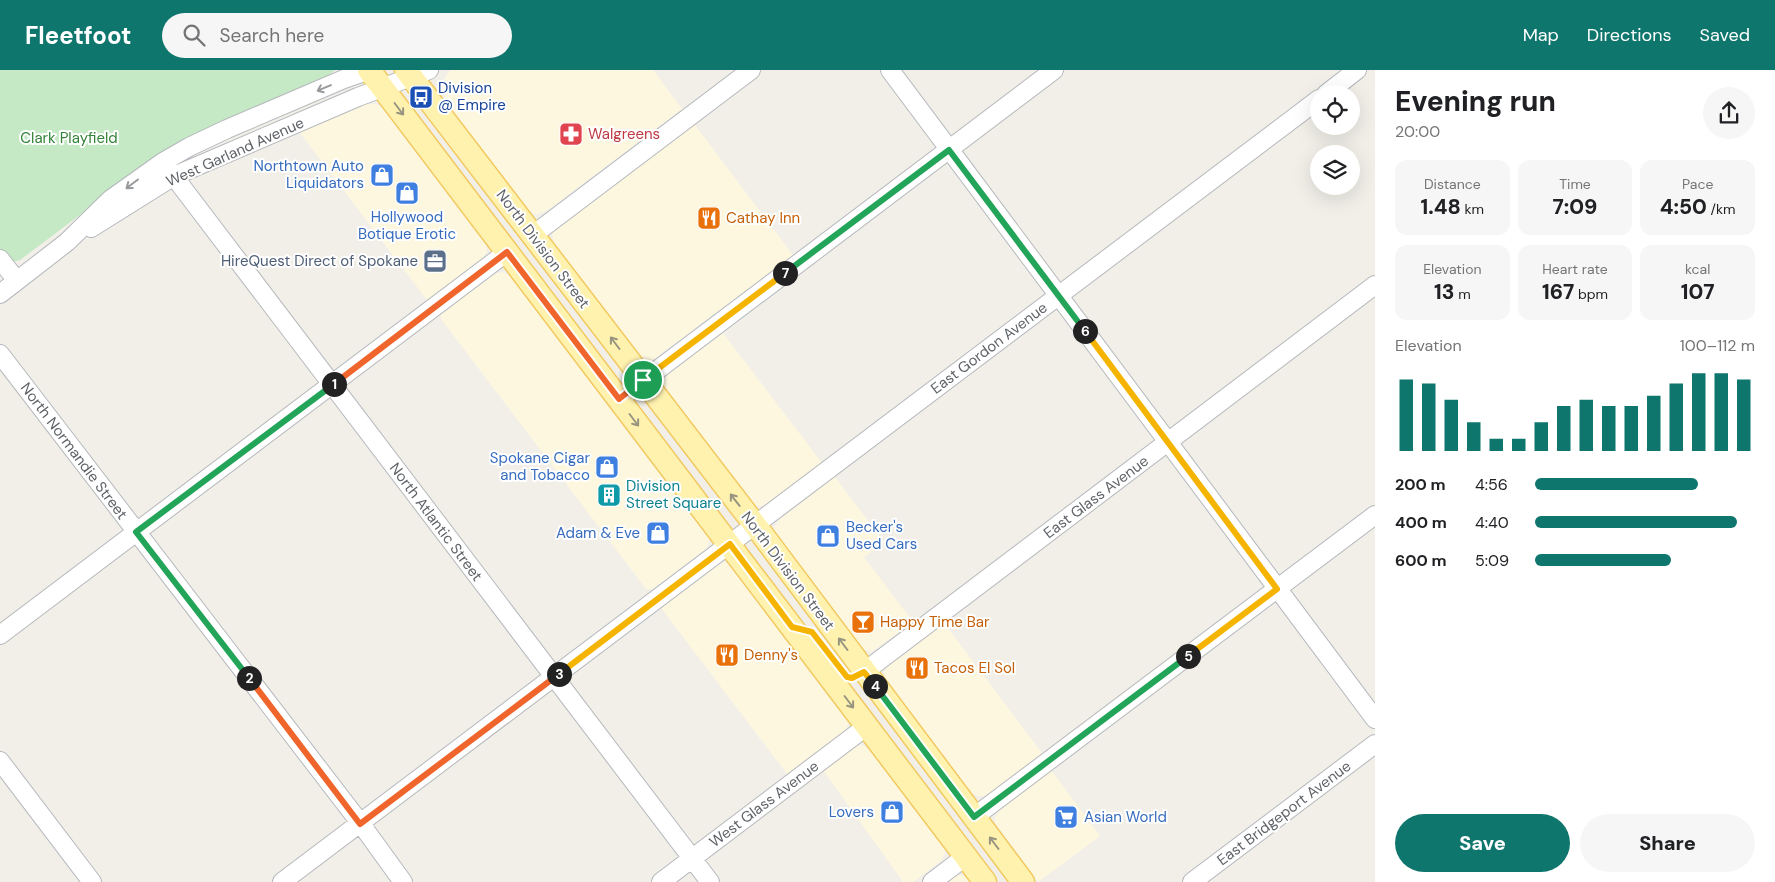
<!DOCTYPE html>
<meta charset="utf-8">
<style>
:root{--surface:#fff;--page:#f6f6f6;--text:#202124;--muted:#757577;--accent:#0f766e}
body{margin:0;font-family:"DM Sans",sans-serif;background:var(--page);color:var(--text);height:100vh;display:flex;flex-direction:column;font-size:19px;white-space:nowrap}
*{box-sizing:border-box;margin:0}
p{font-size:16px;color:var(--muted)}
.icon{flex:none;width:28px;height:28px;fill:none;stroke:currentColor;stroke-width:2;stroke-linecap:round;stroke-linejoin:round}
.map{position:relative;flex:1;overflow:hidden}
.panel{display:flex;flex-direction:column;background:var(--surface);width:400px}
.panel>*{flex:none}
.controls{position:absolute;left:1310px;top:15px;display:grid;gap:10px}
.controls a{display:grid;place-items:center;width:50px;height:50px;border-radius:50%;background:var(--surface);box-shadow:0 5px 20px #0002;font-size:25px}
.pin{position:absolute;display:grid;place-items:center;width:42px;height:42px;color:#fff;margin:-21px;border:2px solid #fff;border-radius:50%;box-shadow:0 1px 5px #0007}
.km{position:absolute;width:25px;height:25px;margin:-12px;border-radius:50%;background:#222;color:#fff;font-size:14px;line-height:25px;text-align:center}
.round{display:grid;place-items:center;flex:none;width:52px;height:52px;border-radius:26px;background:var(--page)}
.summary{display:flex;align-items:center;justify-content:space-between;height:85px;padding:0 20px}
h1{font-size:28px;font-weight:800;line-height:38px}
.metrics{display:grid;grid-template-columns:repeat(3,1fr);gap:8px;height:85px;padding:5px 20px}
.metrics div{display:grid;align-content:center;border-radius:12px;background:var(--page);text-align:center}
.metrics b{font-size:21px;font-weight:800}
.metrics small{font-size:14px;font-weight:400}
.metrics p{font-size:14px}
.chart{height:140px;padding:10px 20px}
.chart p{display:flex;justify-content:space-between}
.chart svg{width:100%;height:90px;margin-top:5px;stroke:var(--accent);stroke-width:6}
.button{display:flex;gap:10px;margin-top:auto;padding:10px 20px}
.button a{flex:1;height:58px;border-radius:30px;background:var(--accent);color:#fff;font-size:20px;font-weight:800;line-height:58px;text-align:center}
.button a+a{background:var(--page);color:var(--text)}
ul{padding:0 20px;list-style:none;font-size:16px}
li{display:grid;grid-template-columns:80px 60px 1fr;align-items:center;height:38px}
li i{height:12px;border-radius:6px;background:var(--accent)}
header{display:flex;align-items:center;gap:30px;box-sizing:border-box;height:70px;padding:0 25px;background:var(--accent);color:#fff}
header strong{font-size:24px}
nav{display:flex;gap:28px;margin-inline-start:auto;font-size:18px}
.search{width:350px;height:45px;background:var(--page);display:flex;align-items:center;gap:12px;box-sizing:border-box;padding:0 18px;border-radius:28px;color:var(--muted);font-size:19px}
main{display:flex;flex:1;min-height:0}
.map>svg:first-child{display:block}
</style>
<header>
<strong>Fleetfoot</strong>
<div class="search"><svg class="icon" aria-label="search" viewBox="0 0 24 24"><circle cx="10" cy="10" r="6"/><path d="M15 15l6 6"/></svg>Search here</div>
<nav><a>Map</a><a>Directions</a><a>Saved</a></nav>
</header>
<main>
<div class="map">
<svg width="1375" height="812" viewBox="0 0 1375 812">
<rect width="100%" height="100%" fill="#f1efe8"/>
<path fill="#fef7e0" d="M450 0H653L682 39 548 140 536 145 526 139 451 39 442 20 445 8Z
M365 34H376L386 40 484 171 486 176 487 182 481 190 427 230 300 63 303 60Z
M695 55 793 185 658 286 651 291H646L637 286 554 175 552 164 555 159Z
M502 202 512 207 706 461 709 467V473L706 479 653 519H646L441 249V244L495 204Z
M723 263 822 393 765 435 759 436 754 435 662 316 666 306Z
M835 407 884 472 864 487 913 552 871 582 862 578 775 464 774 458 780 449Z
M724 492 729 494 735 500 846 647 848 655 844 662 787 704 662 539 661 537 715 496Z
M944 553 1042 683 989 724 984 726H978L970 722 884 607V601L890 594Z
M862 675 872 680 944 775 945 784 941 791 913 812H903L823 700 856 676Z
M1051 700 1100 766 1038 812 998 757 995 753V748L1001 739Z
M960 805 965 806 972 812H946L955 806Z"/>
<path fill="#c5e8c5" d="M0 0H335L323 10 137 102 20 190C10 194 6 187 0 180Z"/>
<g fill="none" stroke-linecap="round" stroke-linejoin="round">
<g stroke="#b5b8bc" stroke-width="20">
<path id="minor" d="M890 0 1375 649
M1326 24 1357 0
M163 92 710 812
M91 158 174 106 358 27 429 0
M533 165 751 0
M0 189 17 211
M0 224 67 172 111 129 163 92 189 77 227 59 344 9 370 0
M0 284 361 754 403 812
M619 329 1054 0
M0 565 507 182
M864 602 1375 215
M0 691 92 812
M974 747 1375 445
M282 812 1319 29
M661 812 867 656
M932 812 965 787
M1192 812 1375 674"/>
</g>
<g stroke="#f2c960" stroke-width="25">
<path id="major" d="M369 0 985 812
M406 0 755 455 1023 812"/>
</g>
<use href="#minor" stroke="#fff" stroke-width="18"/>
<use href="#major" stroke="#fff2af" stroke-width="22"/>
</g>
<defs><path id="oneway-shaft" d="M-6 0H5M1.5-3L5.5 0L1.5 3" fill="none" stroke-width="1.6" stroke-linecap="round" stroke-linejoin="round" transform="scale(1.25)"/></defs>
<g stroke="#979a9d">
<use href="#oneway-shaft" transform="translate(324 18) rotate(157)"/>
<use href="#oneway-shaft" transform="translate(132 114) rotate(143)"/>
</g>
<g stroke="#979581">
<use href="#oneway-shaft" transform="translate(399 39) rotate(53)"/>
<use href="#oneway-shaft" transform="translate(615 273) rotate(-127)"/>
<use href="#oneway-shaft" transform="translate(634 350) rotate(53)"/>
<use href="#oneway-shaft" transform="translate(735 430) rotate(-128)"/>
<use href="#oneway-shaft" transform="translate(843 574) rotate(-127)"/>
<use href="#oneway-shaft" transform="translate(849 632) rotate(53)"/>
<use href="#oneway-shaft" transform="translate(994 773) rotate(-127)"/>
</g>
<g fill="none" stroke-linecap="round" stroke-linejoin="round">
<g stroke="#fff" stroke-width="10">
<path id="split-1" d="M334 314 507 182 619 329 643 310"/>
</g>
<g stroke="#fff" stroke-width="10">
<path id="split-2" d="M249 608 136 462 334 314"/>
</g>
<g stroke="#fff" stroke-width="10">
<path id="split-3" d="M249 608 360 754 559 604"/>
</g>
<g stroke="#fff" stroke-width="10">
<path id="split-4" d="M559 604 730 474 792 557 812 562 847 607 852 608 864 602 875 616"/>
</g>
<g stroke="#fff" stroke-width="10">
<path id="split-5" d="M875 616 974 747 1188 586"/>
</g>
<g stroke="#fff" stroke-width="10">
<path id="split-6" d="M1085 261 1277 519 1188 586"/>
</g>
<g stroke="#fff" stroke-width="10">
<path id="split-7" d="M785 203 949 80 1085 261"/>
</g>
<g stroke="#fff" stroke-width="10">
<path id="split-8" d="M643 310 785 203"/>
</g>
<use href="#split-1" stroke="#f0652b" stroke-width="6"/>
<use href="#split-2" stroke="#22a559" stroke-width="6"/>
<use href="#split-3" stroke="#f0652b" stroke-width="6"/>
<use href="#split-4" stroke="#f5b400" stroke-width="6"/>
<use href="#split-5" stroke="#22a559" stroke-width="6"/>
<use href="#split-6" stroke="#f5b400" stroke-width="6"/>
<use href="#split-7" stroke="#22a559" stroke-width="6"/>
<use href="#split-8" stroke="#f5b400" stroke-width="6"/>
</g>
<defs>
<g id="bus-square" transform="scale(1.25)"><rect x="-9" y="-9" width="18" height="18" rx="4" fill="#1a4fb4" stroke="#fff"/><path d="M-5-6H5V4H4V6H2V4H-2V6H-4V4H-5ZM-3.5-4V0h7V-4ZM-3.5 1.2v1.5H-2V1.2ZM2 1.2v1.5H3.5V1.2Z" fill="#fff"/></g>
<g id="pharmacy-square" transform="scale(1.25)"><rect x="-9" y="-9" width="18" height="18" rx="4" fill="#e0444e" stroke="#fff"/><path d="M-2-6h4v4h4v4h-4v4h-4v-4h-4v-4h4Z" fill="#fff"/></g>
<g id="shop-square" transform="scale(1.25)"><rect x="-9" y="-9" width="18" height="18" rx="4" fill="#3f7fe0" stroke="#fff"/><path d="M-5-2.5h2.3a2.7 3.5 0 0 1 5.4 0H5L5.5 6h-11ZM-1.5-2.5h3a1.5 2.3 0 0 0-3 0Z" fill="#fff"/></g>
<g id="restaurant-square" transform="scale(1.25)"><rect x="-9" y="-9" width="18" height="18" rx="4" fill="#e8710a" stroke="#fff"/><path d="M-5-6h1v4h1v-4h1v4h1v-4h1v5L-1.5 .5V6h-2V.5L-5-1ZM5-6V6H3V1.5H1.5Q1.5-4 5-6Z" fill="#fff"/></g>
<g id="office-square" transform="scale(1.25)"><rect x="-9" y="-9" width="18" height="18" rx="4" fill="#5c6f8a" stroke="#fff"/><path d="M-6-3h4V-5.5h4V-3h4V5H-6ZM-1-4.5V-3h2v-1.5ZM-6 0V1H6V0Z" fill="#fff"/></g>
<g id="building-square" transform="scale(1.25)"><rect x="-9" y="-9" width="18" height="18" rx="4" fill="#0f9aa8" stroke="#fff"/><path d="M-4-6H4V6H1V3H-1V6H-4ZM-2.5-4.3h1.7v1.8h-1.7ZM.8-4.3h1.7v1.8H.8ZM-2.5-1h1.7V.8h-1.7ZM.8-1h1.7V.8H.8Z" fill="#fff"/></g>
<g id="bar-square" transform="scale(1.25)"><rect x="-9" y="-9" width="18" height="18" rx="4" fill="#e8710a" stroke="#fff"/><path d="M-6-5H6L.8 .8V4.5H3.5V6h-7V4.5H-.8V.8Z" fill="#fff"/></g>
<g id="supermarket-square" transform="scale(1.25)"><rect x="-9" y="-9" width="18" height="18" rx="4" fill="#3f7fe0" stroke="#fff"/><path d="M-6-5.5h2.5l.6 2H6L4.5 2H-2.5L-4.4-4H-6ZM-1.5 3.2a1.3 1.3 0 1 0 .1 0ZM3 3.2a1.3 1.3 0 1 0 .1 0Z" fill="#fff"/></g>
</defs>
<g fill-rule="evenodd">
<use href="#bus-square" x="421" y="27"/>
<use href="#pharmacy-square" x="571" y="64"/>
<use href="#shop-square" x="382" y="105"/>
<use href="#shop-square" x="407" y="123"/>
<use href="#restaurant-square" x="709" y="148"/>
<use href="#office-square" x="435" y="191"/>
<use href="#shop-square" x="607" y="397"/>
<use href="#building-square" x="609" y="425"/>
<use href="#shop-square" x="658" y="463"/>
<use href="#shop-square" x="828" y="466"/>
<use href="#bar-square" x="863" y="552"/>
<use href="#restaurant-square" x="727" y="585"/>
<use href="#restaurant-square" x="917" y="598"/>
<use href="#shop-square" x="892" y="742"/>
<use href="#supermarket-square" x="1066" y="747"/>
</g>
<g text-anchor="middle" stroke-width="4" stroke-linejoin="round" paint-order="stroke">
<g font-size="15" fill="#164399" stroke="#fff" text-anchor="start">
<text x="438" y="23">Division<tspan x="438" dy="17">@ Empire</tspan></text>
</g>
<g font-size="15" fill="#be3a42" stroke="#fff" text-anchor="start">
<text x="588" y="69">Walgreens</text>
</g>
<g font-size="15" fill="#348238" stroke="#fff">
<text x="69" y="73">Clark Playfield</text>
</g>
<g font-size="15" fill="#5f6368" stroke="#fff">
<text transform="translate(235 82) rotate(-24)" y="5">West Garland Avenue</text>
<text transform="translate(543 179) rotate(53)" y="5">North Division Street</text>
<text transform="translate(989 278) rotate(-37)" y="5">East Gordon Avenue</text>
<text transform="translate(74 381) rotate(53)" y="5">North Normandie Street</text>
<text transform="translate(1096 427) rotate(-37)" y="5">East Glass Avenue</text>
<text transform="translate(436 452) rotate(53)" y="5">North Atlantic Street</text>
<text transform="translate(788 501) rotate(53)" y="5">North Division Street</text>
<text transform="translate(764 734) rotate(-37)" y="5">West Glass Avenue</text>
<text transform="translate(1284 743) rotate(-37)" y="5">East Bridgeport Avenue</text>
</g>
<g font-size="15" fill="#366cbe" stroke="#fff" text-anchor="end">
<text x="364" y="101">Northtown Auto<tspan x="364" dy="17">Liquidators</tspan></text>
<text x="407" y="152" text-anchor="middle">Hollywood<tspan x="407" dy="17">Botique Erotic</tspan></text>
<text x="590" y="393">Spokane Cigar<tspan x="590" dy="17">and Tobacco</tspan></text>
<text x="846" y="462" text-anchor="start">Becker's<tspan x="846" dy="17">Used Cars</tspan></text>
<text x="640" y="468">Adam &amp; Eve</text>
<text x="874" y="747">Lovers</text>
<text x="1084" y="752" text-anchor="start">Asian World</text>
</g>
<g font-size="15" fill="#c56008" stroke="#fff" text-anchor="start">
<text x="726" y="153">Cathay Inn</text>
<text x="880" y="557">Happy Time Bar</text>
<text x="744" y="590">Denny's</text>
<text x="934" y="603">Tacos El Sol</text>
</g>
<g font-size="15" fill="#4e5e75" stroke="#fff" text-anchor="end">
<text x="418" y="196">HireQuest Direct of Spokane</text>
</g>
<g font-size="15" fill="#0d838f" stroke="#fff" text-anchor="start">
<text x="626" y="421">Division<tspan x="626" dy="17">Street Square</tspan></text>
</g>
</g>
</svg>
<div class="controls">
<a><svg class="icon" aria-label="locate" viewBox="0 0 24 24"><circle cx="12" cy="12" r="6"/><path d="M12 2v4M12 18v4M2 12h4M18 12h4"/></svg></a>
<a><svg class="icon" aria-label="layers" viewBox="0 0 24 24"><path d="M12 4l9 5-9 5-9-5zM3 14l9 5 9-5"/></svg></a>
</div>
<div class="pin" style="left:643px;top:310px;background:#1e9e55"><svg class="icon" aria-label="arrive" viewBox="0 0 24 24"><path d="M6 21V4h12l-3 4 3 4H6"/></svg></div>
<b class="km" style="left:334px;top:314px">1</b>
<b class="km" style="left:249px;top:608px">2</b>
<b class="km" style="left:559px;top:604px">3</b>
<b class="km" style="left:875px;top:616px">4</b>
<b class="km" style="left:1188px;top:586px">5</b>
<b class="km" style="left:1085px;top:261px">6</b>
<b class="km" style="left:785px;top:203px">7</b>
</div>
<section class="panel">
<div class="summary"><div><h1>Evening run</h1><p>20:00</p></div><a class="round"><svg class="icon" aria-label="share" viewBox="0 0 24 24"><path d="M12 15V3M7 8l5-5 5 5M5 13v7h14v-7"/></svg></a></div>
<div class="metrics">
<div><p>Distance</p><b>1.48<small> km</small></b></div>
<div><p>Time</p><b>7:09</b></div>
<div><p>Pace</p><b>4:50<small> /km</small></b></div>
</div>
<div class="metrics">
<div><p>Elevation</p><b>13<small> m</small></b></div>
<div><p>Heart rate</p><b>167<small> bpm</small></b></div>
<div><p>kcal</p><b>107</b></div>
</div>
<div class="chart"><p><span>Elevation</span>100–112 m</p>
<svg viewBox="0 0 160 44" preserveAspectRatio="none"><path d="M5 44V9M15 44V11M25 44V19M35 44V30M45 44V38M55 44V38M65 44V30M75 44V22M85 44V19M95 44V22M105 44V22M115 44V17M125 44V11M135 44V6M145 44V6M155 44V9"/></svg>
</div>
<ul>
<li><b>200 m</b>4:56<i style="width:74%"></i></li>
<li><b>400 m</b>4:40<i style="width:92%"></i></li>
<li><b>600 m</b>5:09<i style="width:62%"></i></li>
</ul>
<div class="button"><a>Save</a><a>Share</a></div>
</section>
</main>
